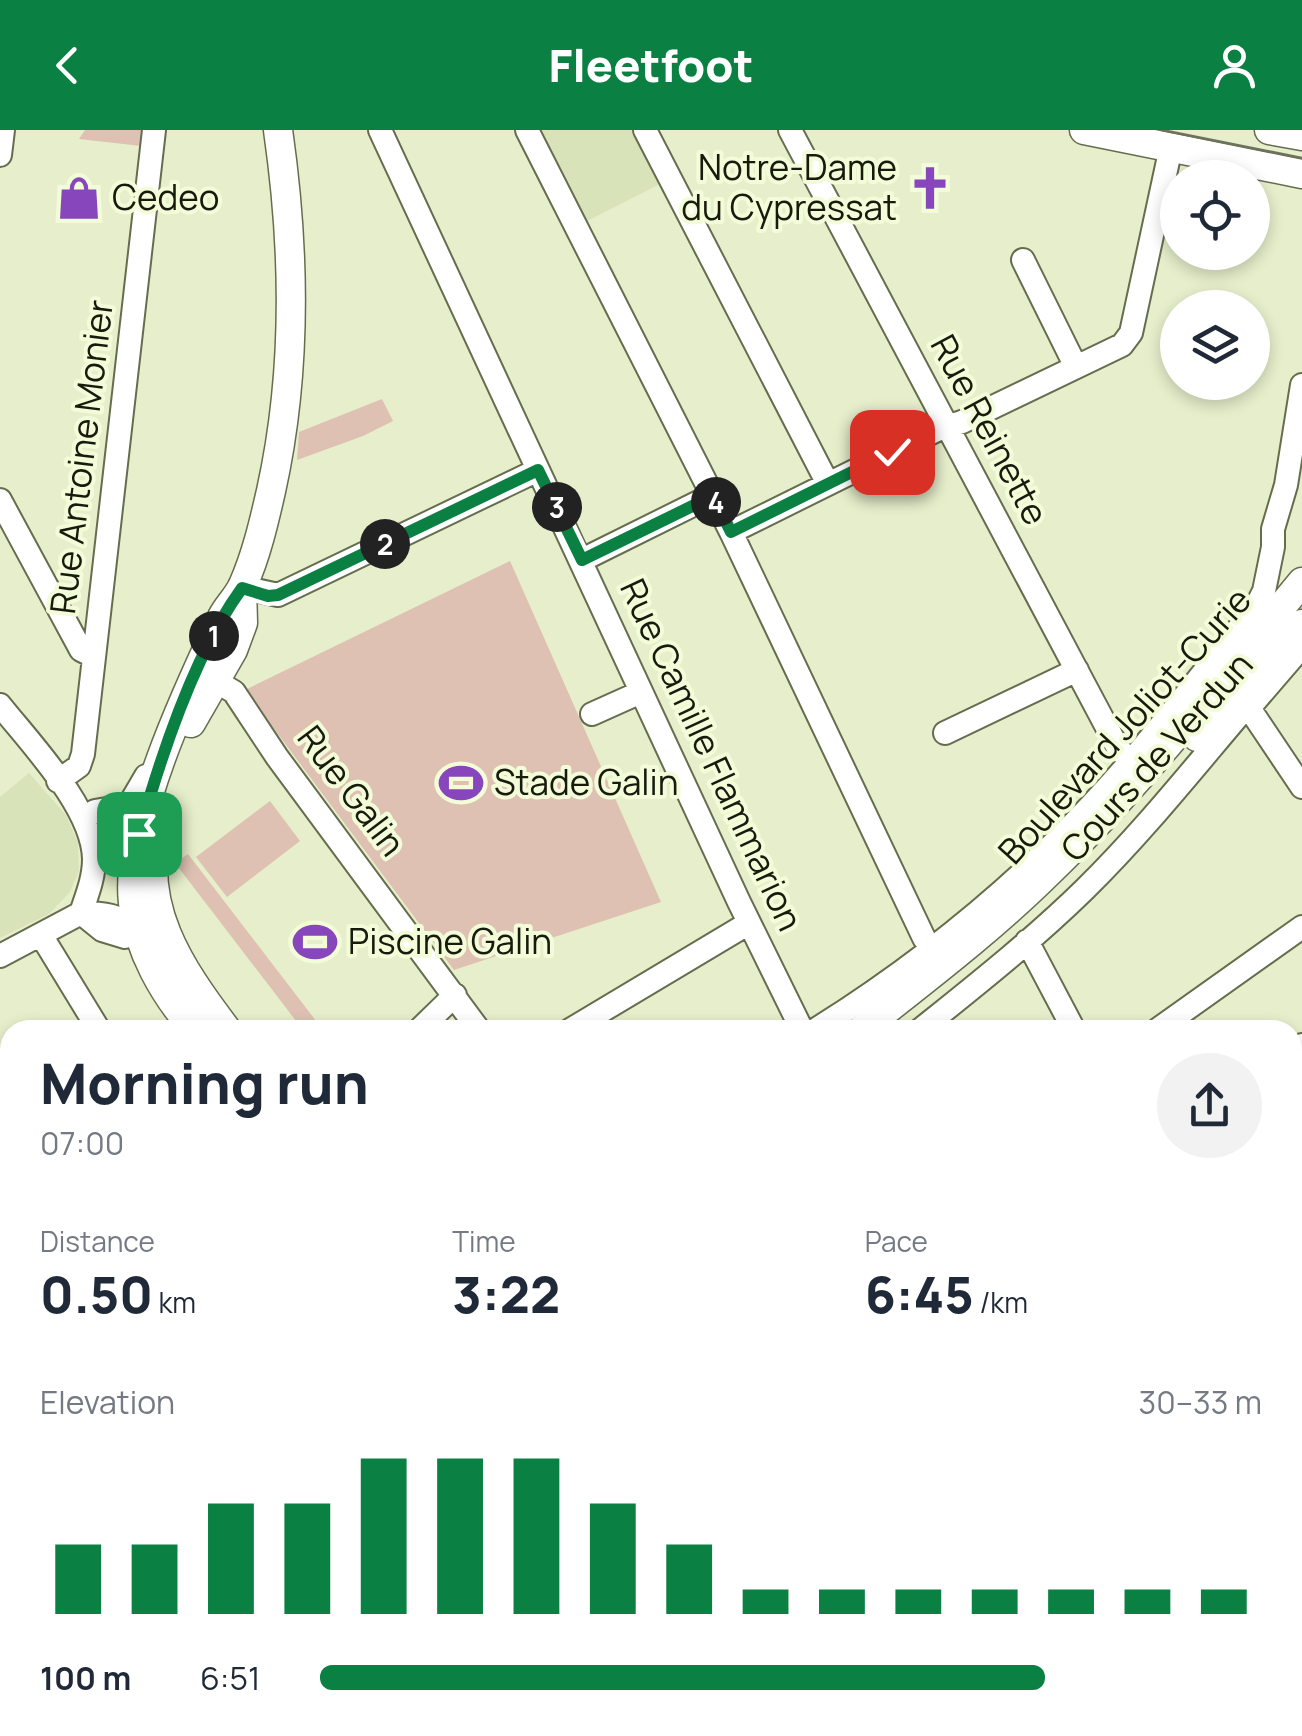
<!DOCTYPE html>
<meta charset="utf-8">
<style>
:root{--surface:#fff;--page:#f2f2f3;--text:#1f2937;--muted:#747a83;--accent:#0b8043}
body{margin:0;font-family:Manrope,sans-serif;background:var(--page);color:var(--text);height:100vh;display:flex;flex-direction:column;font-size:38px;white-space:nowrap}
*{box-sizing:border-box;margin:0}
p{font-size:32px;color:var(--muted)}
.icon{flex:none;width:55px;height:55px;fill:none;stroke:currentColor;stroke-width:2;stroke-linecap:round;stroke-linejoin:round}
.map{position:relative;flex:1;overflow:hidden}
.drawer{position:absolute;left:0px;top:890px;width:1302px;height:718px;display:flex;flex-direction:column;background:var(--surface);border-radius:30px 30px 0 0;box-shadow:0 5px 15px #0003}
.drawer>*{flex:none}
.controls{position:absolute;left:1160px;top:30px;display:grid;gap:20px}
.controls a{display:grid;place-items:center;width:110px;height:110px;border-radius:50%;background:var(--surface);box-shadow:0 5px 15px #0003;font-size:50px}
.pin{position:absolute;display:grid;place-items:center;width:85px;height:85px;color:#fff;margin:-42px;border-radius:20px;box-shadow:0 5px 15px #0006}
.km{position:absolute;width:50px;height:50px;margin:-25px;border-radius:50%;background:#222;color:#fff;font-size:28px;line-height:50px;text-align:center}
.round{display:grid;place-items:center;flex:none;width:105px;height:105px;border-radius:52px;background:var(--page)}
.summary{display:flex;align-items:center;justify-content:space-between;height:170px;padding:0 40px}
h1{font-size:55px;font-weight:800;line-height:75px}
.figures{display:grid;grid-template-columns:repeat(3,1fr);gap:15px;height:170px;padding:10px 40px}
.figures div{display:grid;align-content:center}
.figures b{font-size:50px;font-weight:800}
.figures small{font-size:28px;font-weight:400}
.figures p{font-size:28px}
.chart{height:280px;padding:20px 40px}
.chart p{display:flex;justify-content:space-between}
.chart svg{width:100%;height:180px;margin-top:10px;stroke:var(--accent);stroke-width:6}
ul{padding:0 40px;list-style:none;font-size:32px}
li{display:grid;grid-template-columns:160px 120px 1fr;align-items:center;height:75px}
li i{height:25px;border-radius:12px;background:var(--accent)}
header{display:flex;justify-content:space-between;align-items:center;height:130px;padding:0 40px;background:var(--accent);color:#fff;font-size:45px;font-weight:800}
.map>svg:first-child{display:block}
</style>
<header><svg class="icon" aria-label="back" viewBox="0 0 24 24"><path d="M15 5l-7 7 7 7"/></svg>Fleetfoot<svg class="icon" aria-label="person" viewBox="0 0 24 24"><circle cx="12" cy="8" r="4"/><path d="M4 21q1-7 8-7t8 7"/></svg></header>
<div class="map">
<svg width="1302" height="1606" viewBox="0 0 1302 1606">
<defs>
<pattern id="forest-firs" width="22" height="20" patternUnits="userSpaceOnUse" patternTransform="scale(2.5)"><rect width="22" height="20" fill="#c8aa9a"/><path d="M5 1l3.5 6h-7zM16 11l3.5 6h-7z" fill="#a18a7c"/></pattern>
<pattern id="garden-furrows" width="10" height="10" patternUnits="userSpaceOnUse" patternTransform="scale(2.5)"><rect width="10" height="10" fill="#dec1b2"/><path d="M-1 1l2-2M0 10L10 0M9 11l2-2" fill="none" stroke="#bea598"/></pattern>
</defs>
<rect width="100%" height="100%" fill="#e6eecb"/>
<path fill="#d8e3ba" d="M541 0H635L662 53 587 91Z
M29 643 66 685 78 713 79 741 70 762 49 784 0 808V667Z
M1302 1194V1272L1293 1274V1197Z"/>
<path fill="#dec1b2" d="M85 0H142L141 16 79 9Z
M382 269 393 291 363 306 297 330 299 302Z
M510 431 661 772 454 840 245 560Z
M270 671 300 711 227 767 196 727Z
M188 724 323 900H303L175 733Z"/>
<path fill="url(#forest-firs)" d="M1293 1521 1302 1532V1606H1187L1198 1598H1292Z"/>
<path fill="url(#garden-furrows)" d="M703 1598H831L819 1606H710Z"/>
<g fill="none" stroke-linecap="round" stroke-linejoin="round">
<g stroke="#666d4f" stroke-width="26">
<path id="minor" d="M380 0 739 772 802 900
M527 0 731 402 924 808 933 819
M645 0 828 354
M790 0 1119 620 1130 629
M0 25 3 0
M1023 130 1076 237
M0 370 81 520 93 526
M731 402 937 300 962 292 1122 215 1131 203 1171 17
M582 430 713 365
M242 457 278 465 538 340
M201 542 234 562 277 627 479 900
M0 575C31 614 93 678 94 729 94 748 87 765 81 783
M1249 578 1302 657
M592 584 641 562
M945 603 1077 540
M58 651 79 636 83 624 154 0
M84 689 95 681 129 675 146 646
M81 783 102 800 125 807 138 799 152 796
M81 783C104 783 119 785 138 799
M41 805 99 900
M1027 811 1074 900
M0 826 81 783
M419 900 455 865
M570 900 749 793
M815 900C903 845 985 781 1059 708 1131 638 1193 555 1256 477L1264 461 1273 417V399L1286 355 1302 255
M920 900C976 855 1033 810 1085 759 1140 705 1189 644 1239 585L1249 578 1298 521 1302 511
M1157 900 1302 797
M1292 922 1302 915
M1292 1064 1302 1080
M0 1100 10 1094
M0 1146H10
M1292 1175 1302 1172
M0 1354 10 1358
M1292 1410 1302 1406
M0 1416 10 1409
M0 1529 10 1521
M328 1598 336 1606
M879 1598 883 1606
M76 1606 85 1598
M221 1606 229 1598
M1021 1606 1029 1598"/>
</g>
<g stroke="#666d4f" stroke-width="31">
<path id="major" d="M1084 0 1302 44
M1269 0 1302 6
M191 593 233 520 243 493 242 457
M1197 607 1302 494
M160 691C135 773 180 838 227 900
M195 900C164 865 138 820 133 773 124 694 188 559 222 487 228 475 238 467 243 455 256 426 264 392 271 361 297 244 295 118 278 0
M861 900C924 850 989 801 1047 744 1140 655 1220 551 1302 452
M0 1163 10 1162
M0 1188H10
M629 1598 631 1606
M654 1598 657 1606"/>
</g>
<use href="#minor" stroke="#fff" stroke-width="22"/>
<use href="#major" stroke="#fff" stroke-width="28"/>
<path stroke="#6d725c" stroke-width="2.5" d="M1162 0 1302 28"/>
<path stroke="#6d725c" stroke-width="4" stroke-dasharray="5 10" stroke-linecap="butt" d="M1292 1206 1302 1203
M0 1234 10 1235
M0 1255 10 1256
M1292 1265 1302 1263"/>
</g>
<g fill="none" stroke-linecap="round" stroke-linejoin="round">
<g stroke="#fff" stroke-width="20">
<path id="route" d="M139 704C161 625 194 524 242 458L268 466 278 465 538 340 582 430 713 366 731 402 892 322"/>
</g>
<use href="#route" stroke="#0b8043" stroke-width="12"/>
</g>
<defs>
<g id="church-bare" transform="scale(3.45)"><path d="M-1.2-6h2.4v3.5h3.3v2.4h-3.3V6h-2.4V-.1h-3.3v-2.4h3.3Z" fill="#8746bb" stroke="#f3fcd8" stroke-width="2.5" paint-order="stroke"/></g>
<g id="shop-bare" transform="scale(3.45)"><path d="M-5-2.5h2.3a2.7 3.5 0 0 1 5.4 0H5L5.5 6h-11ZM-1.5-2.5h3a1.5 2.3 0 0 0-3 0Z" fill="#8746bb" stroke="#f3fcd8" stroke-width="2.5" paint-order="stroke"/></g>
<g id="stadium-bare" transform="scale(3.45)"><path d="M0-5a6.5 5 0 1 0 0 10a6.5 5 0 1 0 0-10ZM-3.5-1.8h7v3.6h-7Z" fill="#8746bb" stroke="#f3fcd8" stroke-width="2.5" paint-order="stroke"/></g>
</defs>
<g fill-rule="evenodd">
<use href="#church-bare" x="930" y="58"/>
<use href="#shop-bare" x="79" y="68"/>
<use href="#stadium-bare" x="461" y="653"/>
<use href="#stadium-bare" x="315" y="812"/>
</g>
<g text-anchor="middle" stroke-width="8" stroke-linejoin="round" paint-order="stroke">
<g font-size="35" fill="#181a0e" stroke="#f3fcd8" text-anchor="start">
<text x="897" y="50" text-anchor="end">Notre-Dame<tspan x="897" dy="40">du Cypressat</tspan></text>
<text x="112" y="80">Cedeo</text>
<text x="494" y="665">Stade Galin</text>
<text x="348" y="824">Piscine Galin</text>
</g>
<g font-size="35" fill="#181a0e" stroke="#f3fcd8">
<text transform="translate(989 300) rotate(62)" y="12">Rue Reinette</text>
<text transform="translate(82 327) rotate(-83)" y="12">Rue Antoine Monier</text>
<text transform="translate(1125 596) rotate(-48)" y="12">Boulevard Joliot-Curie</text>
<text transform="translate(711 625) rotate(65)" y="12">Rue Camille Flammarion</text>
<text transform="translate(1157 627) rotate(-48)" y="12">Cours de Verdun</text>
<text transform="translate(351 661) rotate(53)" y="12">Rue Galin</text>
</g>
</g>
</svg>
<div class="controls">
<a><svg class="icon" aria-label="locate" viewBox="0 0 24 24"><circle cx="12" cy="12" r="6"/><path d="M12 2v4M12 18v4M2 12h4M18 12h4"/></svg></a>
<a><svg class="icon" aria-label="layers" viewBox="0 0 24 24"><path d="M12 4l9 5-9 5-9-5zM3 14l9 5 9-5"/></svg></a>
</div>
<div class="pin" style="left:139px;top:704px;background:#1e9e55"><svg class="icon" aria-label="arrive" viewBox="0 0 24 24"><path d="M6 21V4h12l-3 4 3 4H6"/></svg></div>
<div class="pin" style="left:892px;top:322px;background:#d93025"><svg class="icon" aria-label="check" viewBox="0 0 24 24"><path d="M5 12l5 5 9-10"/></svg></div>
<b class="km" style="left:214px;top:506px">1</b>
<b class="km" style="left:385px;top:414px">2</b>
<b class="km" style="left:557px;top:377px">3</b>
<b class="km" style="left:716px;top:372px">4</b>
<section class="drawer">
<div class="summary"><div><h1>Morning run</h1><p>07:00</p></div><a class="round"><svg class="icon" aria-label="share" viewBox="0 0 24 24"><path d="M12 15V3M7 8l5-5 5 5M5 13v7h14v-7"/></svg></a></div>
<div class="figures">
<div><p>Distance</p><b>0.50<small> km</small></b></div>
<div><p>Time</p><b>3:22</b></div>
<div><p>Pace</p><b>6:45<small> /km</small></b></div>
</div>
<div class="chart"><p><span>Elevation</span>30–33 m</p>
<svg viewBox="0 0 160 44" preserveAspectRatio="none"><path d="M5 44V27M15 44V27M25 44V17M35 44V17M45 44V6M55 44V6M65 44V6M75 44V17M85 44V27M95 44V38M105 44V38M115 44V38M125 44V38M135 44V38M145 44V38M155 44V38"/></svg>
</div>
<ul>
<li><b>100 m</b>6:51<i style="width:77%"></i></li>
</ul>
</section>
</div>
